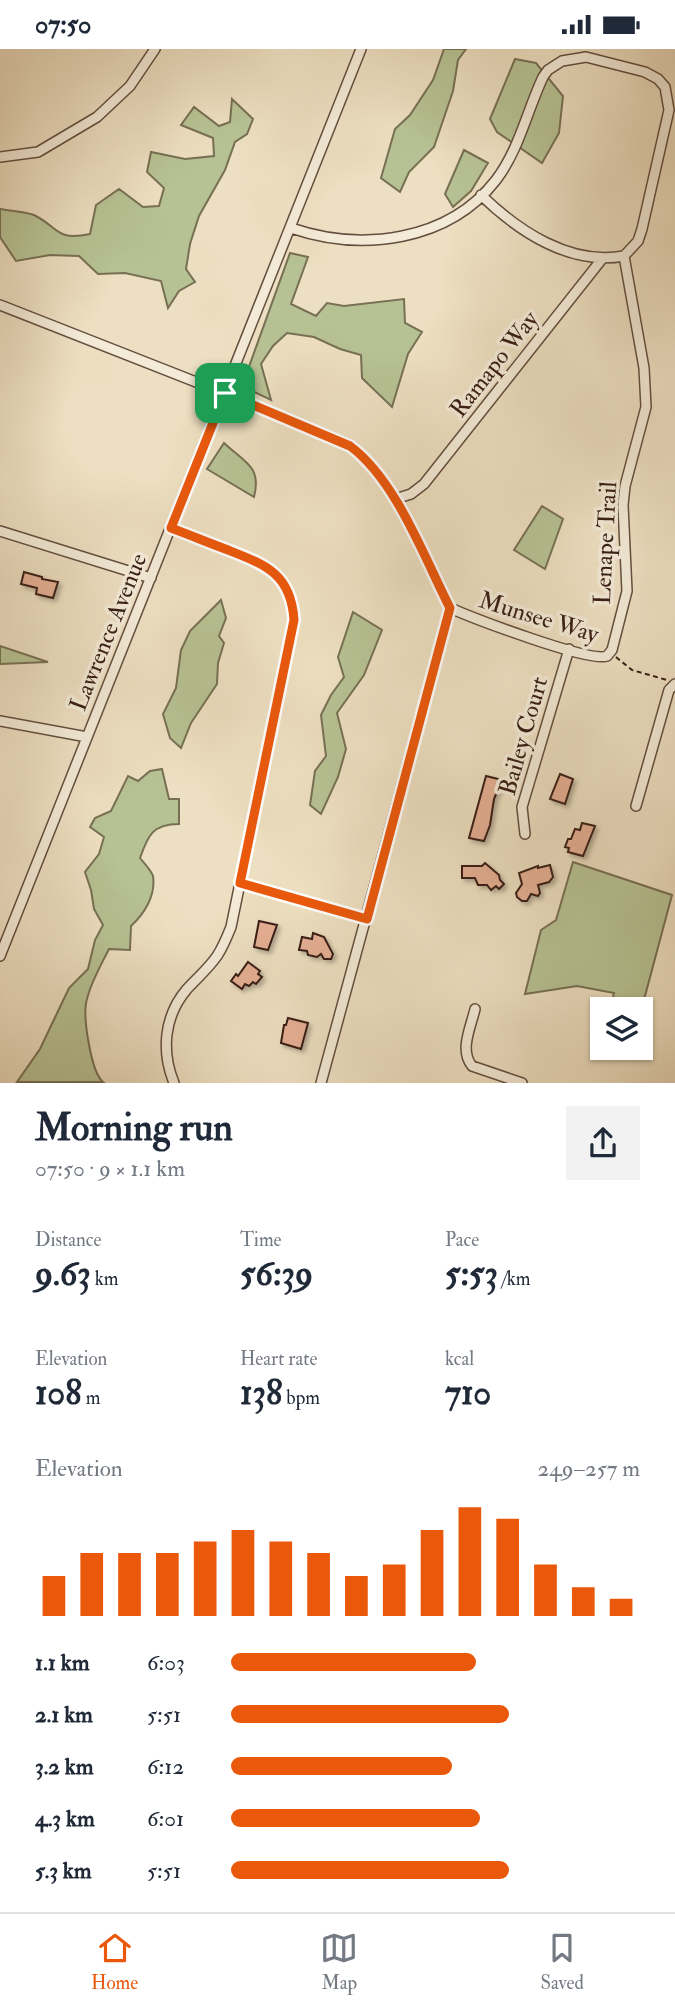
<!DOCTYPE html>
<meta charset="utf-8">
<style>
:root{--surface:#fff;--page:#f2f2f3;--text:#1f2937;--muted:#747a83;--line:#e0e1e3;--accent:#ea580c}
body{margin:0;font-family:"IM FELL Double Pica",serif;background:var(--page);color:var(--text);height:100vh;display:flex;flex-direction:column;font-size:26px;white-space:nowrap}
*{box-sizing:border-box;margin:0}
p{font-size:23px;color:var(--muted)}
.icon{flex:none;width:38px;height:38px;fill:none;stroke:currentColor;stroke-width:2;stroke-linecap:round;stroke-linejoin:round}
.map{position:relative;height:1034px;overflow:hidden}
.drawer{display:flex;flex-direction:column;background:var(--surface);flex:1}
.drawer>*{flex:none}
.tools{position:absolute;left:590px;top:948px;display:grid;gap:14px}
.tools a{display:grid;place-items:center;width:63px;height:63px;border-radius:0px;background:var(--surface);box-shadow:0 2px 5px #0004;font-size:35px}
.pin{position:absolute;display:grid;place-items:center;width:60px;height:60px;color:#fff;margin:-30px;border-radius:14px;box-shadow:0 4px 10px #0006}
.round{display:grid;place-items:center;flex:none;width:74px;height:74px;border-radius:0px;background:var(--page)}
.headline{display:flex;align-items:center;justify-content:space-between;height:119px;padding:0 35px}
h1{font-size:38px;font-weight:700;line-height:52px}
.figures{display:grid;grid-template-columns:repeat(3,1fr);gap:10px;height:119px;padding:7px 35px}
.figures div{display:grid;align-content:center}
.figures b{font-size:35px;font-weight:700}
.figures small{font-size:19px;font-weight:400}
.figures p{font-size:19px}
.chart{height:196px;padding:14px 35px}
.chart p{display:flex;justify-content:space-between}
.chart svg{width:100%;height:126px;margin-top:7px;stroke:var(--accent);stroke-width:6}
ul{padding:0 35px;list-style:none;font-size:23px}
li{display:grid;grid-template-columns:112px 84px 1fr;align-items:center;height:52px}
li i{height:18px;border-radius:9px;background:var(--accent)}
.status{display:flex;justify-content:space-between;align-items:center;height:49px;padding:0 35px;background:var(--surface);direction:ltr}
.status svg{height:19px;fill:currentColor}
.dock{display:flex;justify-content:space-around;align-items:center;height:98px;border-top:2px solid var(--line);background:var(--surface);font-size:19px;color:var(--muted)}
.dock a{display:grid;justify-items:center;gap:4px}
.dock .current{color:var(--accent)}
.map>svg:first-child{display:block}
</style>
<div class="status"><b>07:50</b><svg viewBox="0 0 49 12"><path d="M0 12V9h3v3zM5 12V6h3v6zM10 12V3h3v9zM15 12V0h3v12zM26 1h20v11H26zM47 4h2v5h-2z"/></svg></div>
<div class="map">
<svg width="675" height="1034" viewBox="0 0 675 1034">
<defs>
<filter id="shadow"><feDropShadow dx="3" dy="3" stdDeviation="2" flood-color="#0004"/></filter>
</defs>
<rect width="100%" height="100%" fill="#eddfc1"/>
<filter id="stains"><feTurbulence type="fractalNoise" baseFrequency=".00286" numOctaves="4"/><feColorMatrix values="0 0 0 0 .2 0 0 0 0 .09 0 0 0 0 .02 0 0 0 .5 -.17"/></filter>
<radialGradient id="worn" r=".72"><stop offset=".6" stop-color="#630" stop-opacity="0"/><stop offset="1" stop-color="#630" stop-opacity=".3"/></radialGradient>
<path fill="#b7c294" stroke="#777054" stroke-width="2" d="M444 0H466L458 11 453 42 434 98 409 123 400 143 381 129 395 80 410 66 433 31Z
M515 10 536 14 563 47 559 84 542 114 497 83 490 70Z
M232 50 253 70 247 85 235 93 225 121 199 167 190 195 186 220 195 233 179 242 168 259 161 232 125 224 98 225 79 207 50 206 16 212 0 188V160C10 162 24 162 34 166 60 179 55 192 90 185L96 156 119 140 143 158 159 157 164 139 147 123 151 103 185 110 214 107 213 89 181 76 194 58 219 77 230 73Z
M464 101 488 114 471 142 453 158 445 145Z
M290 204 308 208 291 255 316 267 327 254 344 257 404 250 405 274 422 283 408 305 392 358 362 329 361 306 340 300 314 288 287 284 273 297 261 315 271 351 242 337Z
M224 394C244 413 262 417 254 448L207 420Z
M542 457 563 470 545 520 514 501Z
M221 551 226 569 219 587 224 594 218 614 217 635 191 674 181 699 170 689 163 665 176 639 181 601 190 582Z
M353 563 382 581 364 626 337 664 346 700 338 728 321 765 310 756 315 722 326 707 321 666 331 646 344 628 338 608Z
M0 597 48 613 0 615Z
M162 720 169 750H179V775C153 775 148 786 140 809 144 814 151 821 153 827 156 847 144 865 131 877L130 901 109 900C101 916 91 933 87 950 82 966 91 1023 103 1033H17L40 1000 69 939 88 920 95 891 103 876 94 860 91 841 85 823 99 805 104 788 90 778 95 769 111 762 128 727 138 732 150 722Z
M573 813 672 846 641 962 610 961 614 944 577 937 525 945 541 881 556 871Z"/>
<path fill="#e5af94" stroke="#371d14" stroke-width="2" filter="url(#shadow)" d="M24 523 42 528V530L58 533 53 549 36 545 37 539 21 535Z
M560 725 573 730 565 755 550 750Z
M486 727 502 731 494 750 490 776 484 792 469 789Z
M582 774 595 777 583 807 568 803 569 799 565 798 568 790H571L575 780 580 781Z
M485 814 499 826 500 831 504 835 499 840 496 837 491 841 487 836H478L475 829H462V817H482Z
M550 816 553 828 549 833 538 836 540 844 538 847 531 845 527 852H522L517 848 516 844 522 835 519 824 538 817V819Z
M259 872 277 876 268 901 254 898Z
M313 884 324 888 333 905 331 910H324L321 905 317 908 308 906 307 902 299 901 302 888 312 890Z
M248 913 260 922 258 925 262 928 256 935 253 933 249 937 245 935 242 940 231 932 236 925 238 927Z
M288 969 308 974 301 1000 281 994 284 976H286Z"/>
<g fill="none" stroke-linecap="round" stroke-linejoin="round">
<g stroke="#644e3f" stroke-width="12">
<path id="street" d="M0 108 38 103 97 68 130 37 155 0
M481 146C518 182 570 217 624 207
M0 256 224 344 350 396C395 430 424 509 450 559 473 569 590 614 607 607L612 601 627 542 623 456 625 437 646 358 644 319 624 207 638 192 642 180 669 61 665 38 658 30 645 23 586 8 562 12 548 21 543 28C527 62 519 101 496 131 448 193 361 203 291 179
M395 450 411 445 424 435 602 210
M171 479C190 486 209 494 228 501 266 516 291 525 294 571L231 878C227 888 223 898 217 907 208 920 197 929 187 940 164 967 161 1002 174 1034
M0 482 151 529
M0 672 87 688
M636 757 669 641 675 635
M525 785 522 758 569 600
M240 834 367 870
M0 907 361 0
M475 960C471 978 459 1001 472 1017L522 1034
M321 1034 450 559"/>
</g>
<path stroke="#371d14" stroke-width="2" stroke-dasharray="5 3.5" stroke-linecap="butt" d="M616 608 632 621 667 631"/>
<use href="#street" stroke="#f3ead7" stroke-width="9"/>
</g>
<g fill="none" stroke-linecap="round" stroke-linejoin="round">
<g stroke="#fff" stroke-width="14">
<path id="route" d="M225 344 350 397C396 431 424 508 450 559L367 870 240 834 294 571C291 525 266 516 228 501 209 494 190 486 171 479Z"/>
</g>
<use href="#route" stroke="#ea580c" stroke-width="9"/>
</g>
<g text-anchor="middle" stroke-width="7" stroke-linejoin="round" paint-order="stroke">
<g font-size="24" fill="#371d14" stroke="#f3ead7">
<text transform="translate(494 315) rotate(-52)" y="8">Ramapo Way</text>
<text transform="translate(605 494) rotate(-87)" y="8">Lenape Trail</text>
<text transform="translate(539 568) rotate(17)" y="8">Munsee Way</text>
<text transform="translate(108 583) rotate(-68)" y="8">Lawrence Avenue</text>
<text transform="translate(523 687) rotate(-74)" y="8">Bailey Court</text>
</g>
</g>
<rect width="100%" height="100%" filter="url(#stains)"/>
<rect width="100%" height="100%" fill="url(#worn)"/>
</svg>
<div class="tools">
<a><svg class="icon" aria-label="layers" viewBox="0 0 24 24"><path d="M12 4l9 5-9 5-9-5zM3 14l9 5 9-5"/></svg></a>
</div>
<div class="pin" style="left:225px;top:344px;background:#1e9e55"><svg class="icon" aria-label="arrive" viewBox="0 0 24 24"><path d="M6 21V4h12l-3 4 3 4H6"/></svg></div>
</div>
<section class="drawer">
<div class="headline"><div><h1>Morning run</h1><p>07:50 · 9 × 1.1 km</p></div><a class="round"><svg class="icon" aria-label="share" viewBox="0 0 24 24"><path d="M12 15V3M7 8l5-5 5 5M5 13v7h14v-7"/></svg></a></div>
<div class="figures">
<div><p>Distance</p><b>9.63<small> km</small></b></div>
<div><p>Time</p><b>56:39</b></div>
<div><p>Pace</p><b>5:53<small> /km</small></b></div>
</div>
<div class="figures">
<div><p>Elevation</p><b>108<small> m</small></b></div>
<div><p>Heart rate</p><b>138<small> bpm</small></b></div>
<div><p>kcal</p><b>710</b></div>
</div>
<div class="chart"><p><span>Elevation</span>249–257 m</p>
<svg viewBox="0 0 160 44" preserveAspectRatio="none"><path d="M5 44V30M15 44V22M25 44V22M35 44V22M45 44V18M55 44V14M65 44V18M75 44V22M85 44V30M95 44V26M105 44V14M115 44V6M125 44V10M135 44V26M145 44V34M155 44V38"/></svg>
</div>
<ul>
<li><b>1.1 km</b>6:03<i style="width:60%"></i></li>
<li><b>2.1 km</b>5:51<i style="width:68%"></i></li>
<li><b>3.2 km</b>6:12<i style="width:54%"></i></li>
<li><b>4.3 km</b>6:01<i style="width:61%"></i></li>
<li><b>5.3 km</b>5:51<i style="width:68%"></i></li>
</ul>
</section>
<nav class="dock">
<a class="current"><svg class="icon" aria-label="home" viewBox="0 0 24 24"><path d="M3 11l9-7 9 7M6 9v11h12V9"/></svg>Home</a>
<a><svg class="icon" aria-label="map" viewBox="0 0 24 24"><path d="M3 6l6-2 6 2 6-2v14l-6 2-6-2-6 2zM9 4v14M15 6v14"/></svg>Map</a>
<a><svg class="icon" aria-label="saved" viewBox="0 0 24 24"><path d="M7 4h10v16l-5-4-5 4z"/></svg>Saved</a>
</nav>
